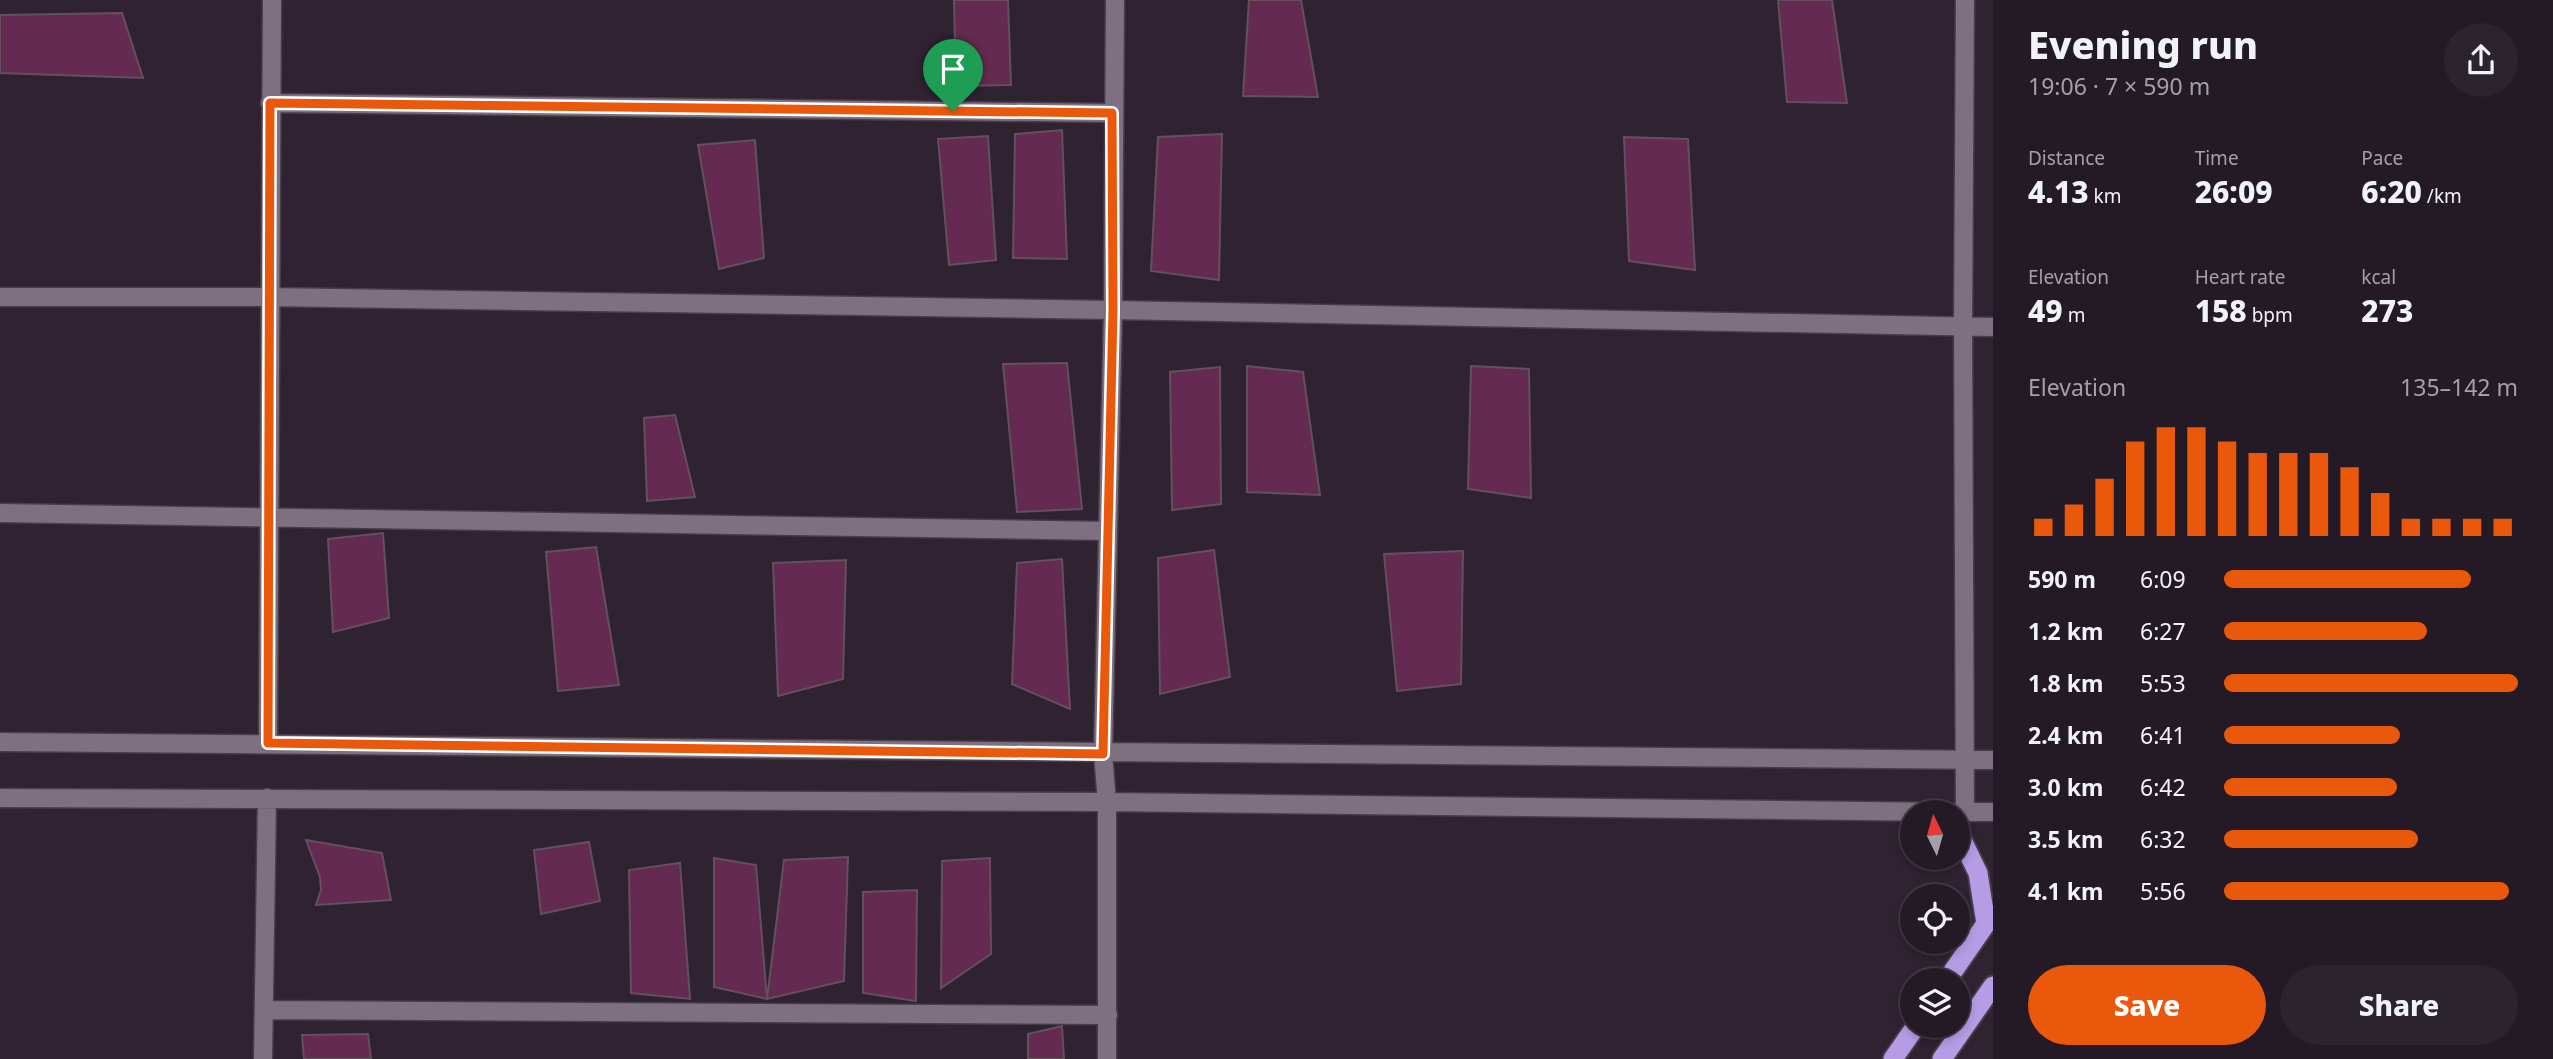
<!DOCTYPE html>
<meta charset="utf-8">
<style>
:root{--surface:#231a25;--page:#2b232d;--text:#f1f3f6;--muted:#a3a1a7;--line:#403842;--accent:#ea580c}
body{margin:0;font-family:"Noto Sans",sans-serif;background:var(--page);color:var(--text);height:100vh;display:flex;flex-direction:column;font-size:26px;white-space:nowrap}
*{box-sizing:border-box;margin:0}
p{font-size:23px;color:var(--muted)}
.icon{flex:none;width:38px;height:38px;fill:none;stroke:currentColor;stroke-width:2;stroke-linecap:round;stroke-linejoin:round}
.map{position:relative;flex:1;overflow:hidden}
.side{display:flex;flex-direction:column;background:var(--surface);width:560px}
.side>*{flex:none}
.needle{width:46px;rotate:355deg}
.controls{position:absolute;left:1900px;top:800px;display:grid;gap:14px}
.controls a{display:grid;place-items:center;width:70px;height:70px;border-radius:50%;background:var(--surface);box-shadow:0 4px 10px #0003,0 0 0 2px var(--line);font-size:35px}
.pin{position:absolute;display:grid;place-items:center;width:60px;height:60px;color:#fff;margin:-72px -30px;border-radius:50% 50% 50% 0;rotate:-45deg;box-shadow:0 0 7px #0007}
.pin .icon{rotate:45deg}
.round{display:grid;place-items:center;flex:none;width:74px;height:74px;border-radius:37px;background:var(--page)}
.overview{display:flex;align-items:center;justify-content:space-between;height:119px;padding:0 35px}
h1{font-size:38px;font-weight:800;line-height:52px}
.stats{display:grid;grid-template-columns:repeat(3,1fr);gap:10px;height:119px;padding:7px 35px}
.stats div{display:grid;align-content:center}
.stats b{font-size:30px;font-weight:800}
.stats small{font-size:19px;font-weight:400}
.stats p{font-size:19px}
.chart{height:196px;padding:14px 35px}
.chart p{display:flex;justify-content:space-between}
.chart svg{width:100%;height:126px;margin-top:7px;stroke:var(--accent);stroke-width:6}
.cta{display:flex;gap:14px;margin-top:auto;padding:14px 35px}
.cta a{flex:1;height:80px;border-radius:42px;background:var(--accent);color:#fff;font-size:28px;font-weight:800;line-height:80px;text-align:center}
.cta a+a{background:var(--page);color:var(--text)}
ul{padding:0 35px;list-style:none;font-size:23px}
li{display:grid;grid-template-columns:112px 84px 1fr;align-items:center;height:52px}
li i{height:18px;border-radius:9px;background:var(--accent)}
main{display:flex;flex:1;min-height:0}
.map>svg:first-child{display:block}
</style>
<main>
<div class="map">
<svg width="1993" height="1059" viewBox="0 0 1993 1059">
<rect width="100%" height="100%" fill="#2f2231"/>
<path fill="#642a51" stroke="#63505c" stroke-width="2" d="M954 0H1008L1011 85 956 86Z
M1249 0H1301L1318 97 1243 96Z
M1778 0H1832L1847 103 1787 102Z
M122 13 143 78 0 73V15Z
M1062 130 1067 259 1013 258 1015 134Z
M1222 134 1219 280 1151 271 1158 137Z
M988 136 996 260 949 265 938 139Z
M1624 137 1688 139 1695 270 1629 261Z
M755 140 764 258 719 269 698 145Z
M1067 363 1082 509 1017 512 1003 364Z
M1247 366 1303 372 1320 495 1247 492Z
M1471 366 1529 369 1531 498 1468 489Z
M1220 367 1221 504 1172 510 1170 372Z
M675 415 695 497 647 501 644 418Z
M383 533 389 618 333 632 328 539Z
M596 547 619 685 558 691 546 552Z
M1214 550 1230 677 1160 694 1158 558Z
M1463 551 1461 684 1397 691 1384 554Z
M1062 559 1070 709 1012 684 1017 563Z
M846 560 843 679 778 696 773 563Z
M306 840 382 853 391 900 316 905 321 890 320 877Z
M589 842 600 901 541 914 534 850Z
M848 857 844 981 767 999 784 860Z
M714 858 756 865 767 999 714 987Z
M990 858 991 954 941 988 942 861Z
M680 863 690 999 631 993 629 870Z
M917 890 916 1001 863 993V892Z
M1062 1026 1064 1059H1028V1034Z
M368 1034 371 1059H304L302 1035Z"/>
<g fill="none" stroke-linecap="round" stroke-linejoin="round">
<g stroke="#473d4a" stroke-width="21">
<path id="minor" d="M270 103 1112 113
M0 297H270L1113 310 1993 327
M0 513 1107 531
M0 742 1993 760
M268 743 272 0
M0 798 1107 802 1946 812
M1958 812H1993
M1965 812 1963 327 1965 0
M264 1010 1108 1015
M263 1059 267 798
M1107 1059V802L1103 754 1113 310 1115 0"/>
</g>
<g stroke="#473d4a" stroke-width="23">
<path id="trunk" d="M1958 832 1978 873 1986 924
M1947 980 1992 915
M1893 1059 1916 1026
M1942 1059 1993 986"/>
</g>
<use href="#minor" stroke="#7e7081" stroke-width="18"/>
<use href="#trunk" stroke="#b59ce4" stroke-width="19"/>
</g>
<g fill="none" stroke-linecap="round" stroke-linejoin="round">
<g stroke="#fff" stroke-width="14">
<path id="route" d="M270 103 1112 113 1113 310 1103 754 268 743Z"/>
</g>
<use href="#route" stroke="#ea580c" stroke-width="9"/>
</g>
</svg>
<div class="controls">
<a><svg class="needle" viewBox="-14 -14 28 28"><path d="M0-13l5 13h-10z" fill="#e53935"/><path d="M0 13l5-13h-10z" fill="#a3a1a7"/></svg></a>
<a><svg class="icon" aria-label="locate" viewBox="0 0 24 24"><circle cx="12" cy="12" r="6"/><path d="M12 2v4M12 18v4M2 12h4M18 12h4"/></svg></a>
<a><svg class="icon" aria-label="layers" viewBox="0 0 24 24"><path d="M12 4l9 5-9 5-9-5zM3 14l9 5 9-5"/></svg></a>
</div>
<div class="pin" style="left:953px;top:111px;background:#1e9e55"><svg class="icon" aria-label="arrive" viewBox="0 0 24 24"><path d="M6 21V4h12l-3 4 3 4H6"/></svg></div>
</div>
<section class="side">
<div class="overview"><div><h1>Evening run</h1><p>19:06 · 7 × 590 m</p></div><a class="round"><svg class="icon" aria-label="share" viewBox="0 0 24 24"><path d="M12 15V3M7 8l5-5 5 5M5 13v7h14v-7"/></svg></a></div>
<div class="stats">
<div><p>Distance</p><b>4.13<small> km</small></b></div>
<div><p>Time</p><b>26:09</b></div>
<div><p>Pace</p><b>6:20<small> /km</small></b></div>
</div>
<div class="stats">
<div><p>Elevation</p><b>49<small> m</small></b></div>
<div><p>Heart rate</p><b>158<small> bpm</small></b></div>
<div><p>kcal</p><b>273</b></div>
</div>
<div class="chart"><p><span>Elevation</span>135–142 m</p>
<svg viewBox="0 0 160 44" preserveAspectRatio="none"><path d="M5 44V38M15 44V33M25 44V24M35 44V11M45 44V6M55 44V6M65 44V11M75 44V15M85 44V15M95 44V15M105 44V20M115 44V29M125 44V38M135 44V38M145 44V38M155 44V38"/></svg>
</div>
<ul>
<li><b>590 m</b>6:09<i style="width:84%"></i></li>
<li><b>1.2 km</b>6:27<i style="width:69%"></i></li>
<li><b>1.8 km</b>5:53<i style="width:100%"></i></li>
<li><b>2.4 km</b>6:41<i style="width:60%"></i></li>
<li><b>3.0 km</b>6:42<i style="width:59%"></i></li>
<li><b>3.5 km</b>6:32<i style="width:66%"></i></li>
<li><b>4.1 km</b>5:56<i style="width:97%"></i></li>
</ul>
<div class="cta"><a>Save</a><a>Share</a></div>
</section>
</main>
